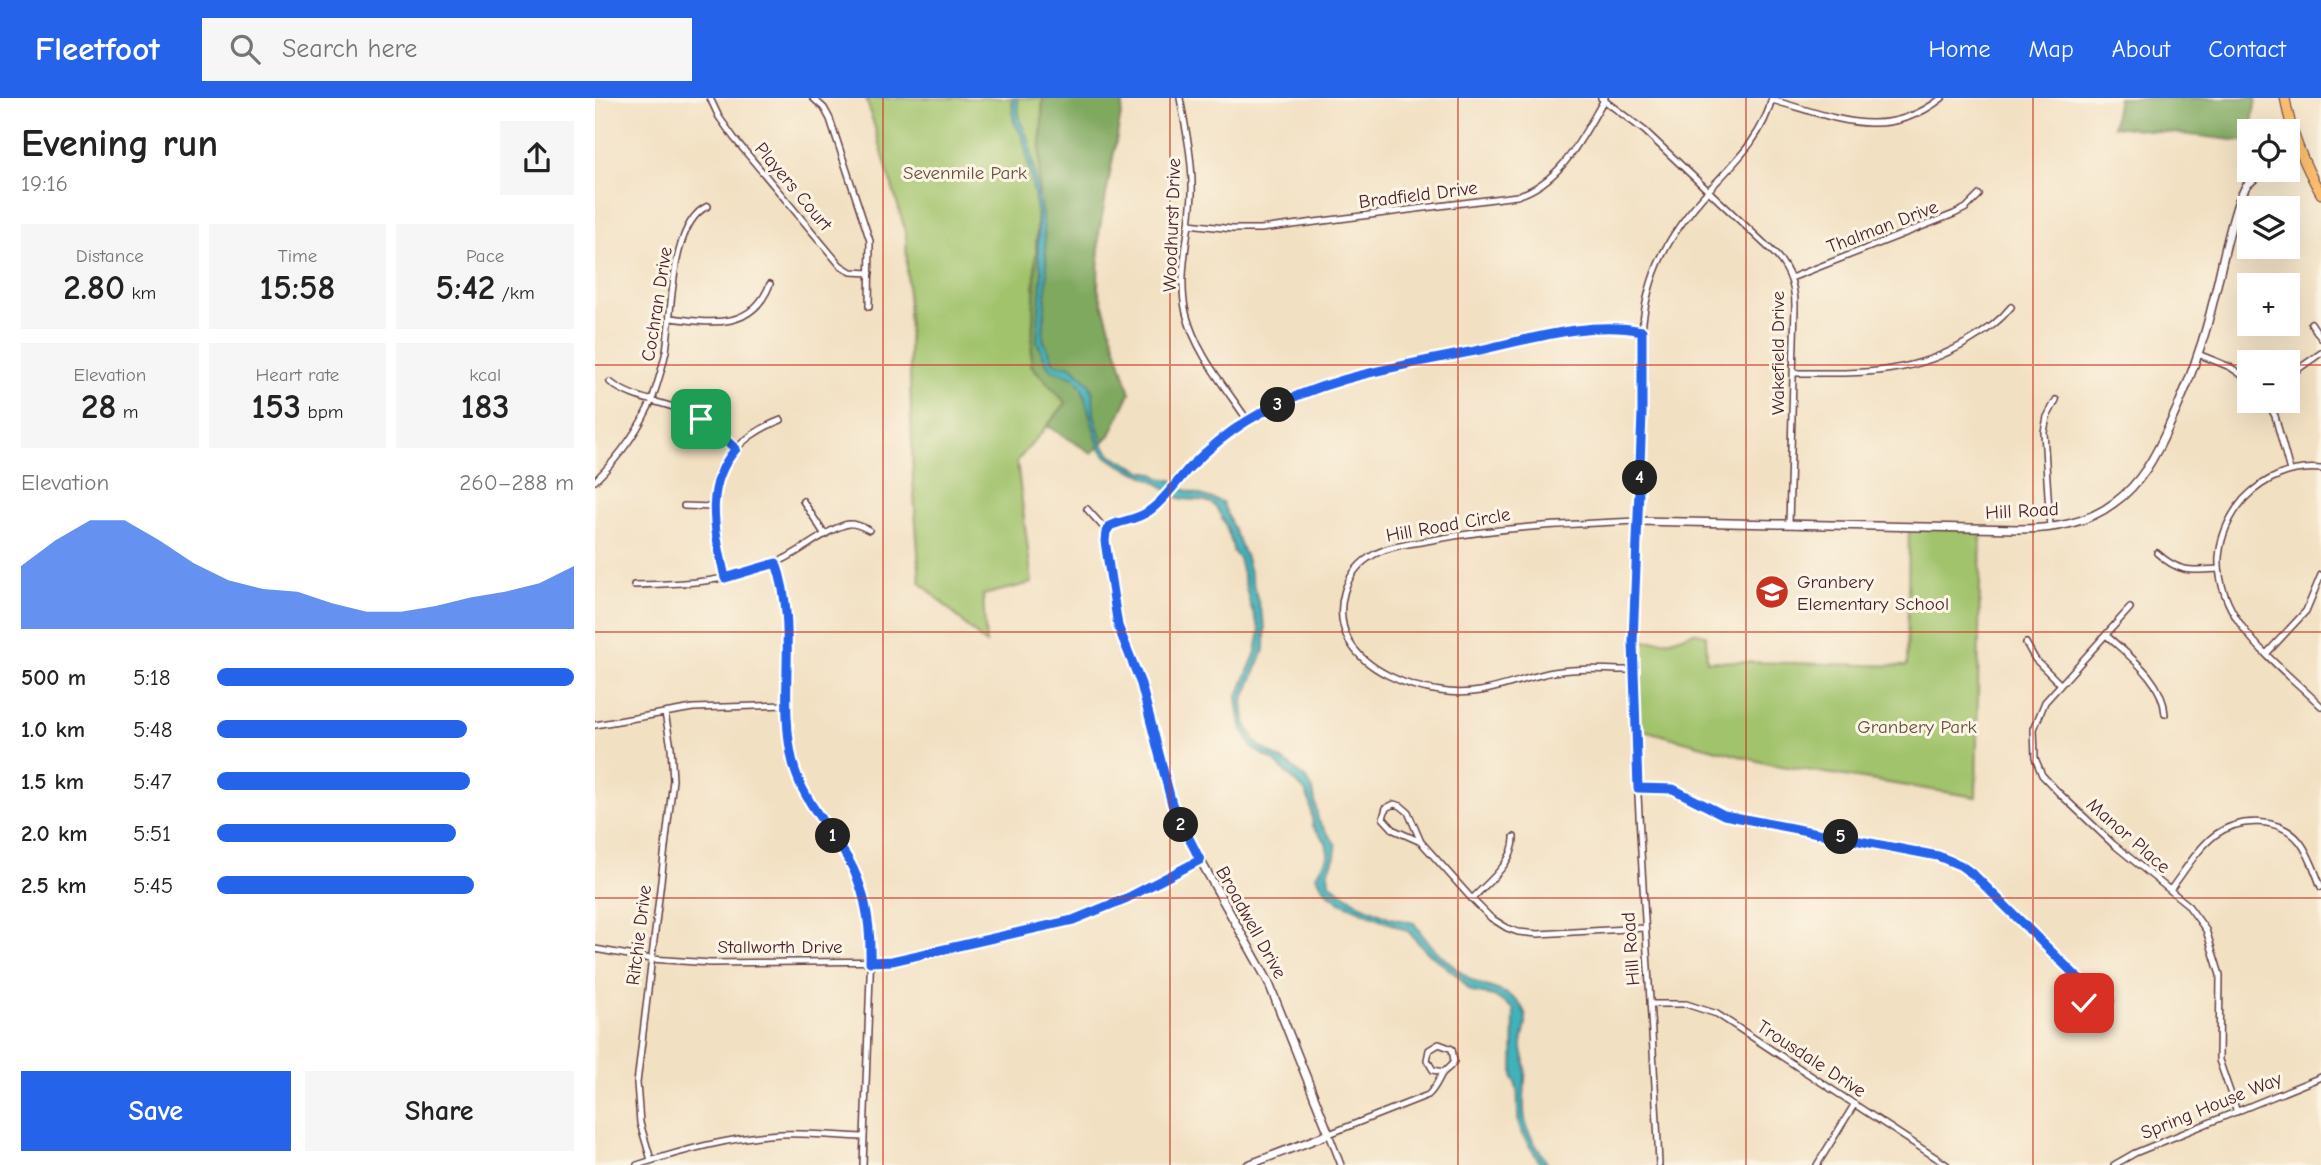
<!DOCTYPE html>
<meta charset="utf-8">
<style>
:root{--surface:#fff;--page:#f6f6f6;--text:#222;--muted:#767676;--accent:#2563eb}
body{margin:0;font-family:"Comic Neue",sans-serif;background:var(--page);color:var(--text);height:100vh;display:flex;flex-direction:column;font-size:26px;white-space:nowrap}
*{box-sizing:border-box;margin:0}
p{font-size:23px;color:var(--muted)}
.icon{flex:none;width:38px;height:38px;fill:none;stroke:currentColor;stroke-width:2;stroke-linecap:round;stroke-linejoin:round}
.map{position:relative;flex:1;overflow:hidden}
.details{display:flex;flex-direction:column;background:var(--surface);width:595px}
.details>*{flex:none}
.controls{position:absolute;left:1642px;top:21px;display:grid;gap:14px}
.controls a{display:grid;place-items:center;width:63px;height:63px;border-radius:0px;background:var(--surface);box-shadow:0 7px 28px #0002;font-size:35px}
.pin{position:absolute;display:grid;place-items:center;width:60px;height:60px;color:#fff;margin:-30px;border-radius:14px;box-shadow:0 4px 10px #0006}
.km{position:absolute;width:35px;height:35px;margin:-18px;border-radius:50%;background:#222;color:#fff;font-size:19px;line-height:35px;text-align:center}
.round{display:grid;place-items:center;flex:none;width:74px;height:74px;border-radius:0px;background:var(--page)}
.headline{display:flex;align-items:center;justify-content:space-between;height:119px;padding:0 21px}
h1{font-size:38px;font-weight:700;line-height:52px}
.figures{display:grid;grid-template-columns:repeat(3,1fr);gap:10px;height:119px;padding:7px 21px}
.figures div{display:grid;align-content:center;border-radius:0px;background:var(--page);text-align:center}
.figures b{font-size:35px;font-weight:700}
.figures small{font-size:19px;font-weight:400}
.figures p{font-size:19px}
.chart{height:196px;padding:14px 21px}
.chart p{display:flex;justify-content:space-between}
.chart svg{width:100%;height:126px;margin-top:7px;fill:var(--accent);opacity:.7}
.action{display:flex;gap:14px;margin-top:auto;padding:14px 21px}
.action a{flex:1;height:80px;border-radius:0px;background:var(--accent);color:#fff;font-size:28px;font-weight:700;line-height:80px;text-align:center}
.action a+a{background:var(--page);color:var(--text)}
ul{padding:0 21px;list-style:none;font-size:23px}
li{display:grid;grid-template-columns:112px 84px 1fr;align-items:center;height:52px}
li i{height:18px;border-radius:9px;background:var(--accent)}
header{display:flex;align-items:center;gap:42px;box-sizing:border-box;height:98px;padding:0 35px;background:var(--accent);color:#fff}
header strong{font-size:33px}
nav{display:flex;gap:38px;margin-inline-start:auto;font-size:24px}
.search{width:490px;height:63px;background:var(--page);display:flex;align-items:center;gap:18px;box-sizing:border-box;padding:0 24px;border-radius:0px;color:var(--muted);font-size:26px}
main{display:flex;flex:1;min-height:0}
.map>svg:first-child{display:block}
</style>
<header>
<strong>Fleetfoot</strong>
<div class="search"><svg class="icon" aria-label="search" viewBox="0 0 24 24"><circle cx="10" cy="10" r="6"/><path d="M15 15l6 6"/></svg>Search here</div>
<nav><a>Home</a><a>Map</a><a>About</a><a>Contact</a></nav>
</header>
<main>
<section class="details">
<div class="headline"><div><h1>Evening run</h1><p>19:16</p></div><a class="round"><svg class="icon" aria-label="share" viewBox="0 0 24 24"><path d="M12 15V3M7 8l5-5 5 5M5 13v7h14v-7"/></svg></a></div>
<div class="figures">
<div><p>Distance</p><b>2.80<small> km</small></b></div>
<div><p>Time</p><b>15:58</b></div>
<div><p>Pace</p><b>5:42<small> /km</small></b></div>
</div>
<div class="figures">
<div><p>Elevation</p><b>28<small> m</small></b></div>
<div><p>Heart rate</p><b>153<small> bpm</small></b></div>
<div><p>kcal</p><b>183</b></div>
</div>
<div class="chart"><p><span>Elevation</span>260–288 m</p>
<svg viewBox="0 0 160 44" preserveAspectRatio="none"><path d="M0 44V22L10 13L20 6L30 6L40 13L50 21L60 27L70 30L80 31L90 35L100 38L110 38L120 36L130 33L140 31L150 28L160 22V44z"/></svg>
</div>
<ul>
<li><b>500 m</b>5:18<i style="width:100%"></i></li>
<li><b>1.0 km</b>5:48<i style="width:70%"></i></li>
<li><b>1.5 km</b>5:47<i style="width:71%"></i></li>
<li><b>2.0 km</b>5:51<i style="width:67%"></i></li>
<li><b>2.5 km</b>5:45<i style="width:72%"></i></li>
</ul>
<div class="action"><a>Save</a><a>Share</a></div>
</section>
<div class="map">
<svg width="1726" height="1067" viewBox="0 0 1726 1067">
<rect width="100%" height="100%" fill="#fcf5e5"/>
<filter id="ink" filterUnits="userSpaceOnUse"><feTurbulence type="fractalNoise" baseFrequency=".0143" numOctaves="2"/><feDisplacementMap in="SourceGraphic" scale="14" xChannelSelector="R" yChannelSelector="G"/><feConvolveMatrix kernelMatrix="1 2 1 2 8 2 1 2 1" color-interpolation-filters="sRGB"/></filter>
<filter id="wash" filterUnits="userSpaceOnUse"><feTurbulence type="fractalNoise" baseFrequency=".00686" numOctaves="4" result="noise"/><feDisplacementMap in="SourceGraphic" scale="28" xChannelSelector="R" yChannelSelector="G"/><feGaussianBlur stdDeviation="1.57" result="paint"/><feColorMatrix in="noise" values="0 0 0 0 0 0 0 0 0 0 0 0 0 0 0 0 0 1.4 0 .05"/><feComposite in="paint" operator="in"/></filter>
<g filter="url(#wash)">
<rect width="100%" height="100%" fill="#f2e0c2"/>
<path fill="#a1c36c" stroke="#76714c" stroke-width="2" d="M271 0H448L436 267 472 305 422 363 437 485 388 497 391 546 325 484 318 383 311 135Z
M1314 429 1386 430 1381 699 1174 666 1041 630 1038 544 1076 542 1099 534 1111 537 1112 563 1312 568Z"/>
<path fill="#80a960" stroke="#656446" stroke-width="2" d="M448 0H529L504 135 503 191 535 295 515 337 497 355 452 328 471 305 436 267Z
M1523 0H1661L1654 44 1518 28Z"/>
<path fill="#41b2b9" stroke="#466872" stroke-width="2" d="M417 0H422L425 23 434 42 449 131 452 176 448 241 460 266 476 268 494 285 498 296 499 316 508 347 517 358 547 373 557 375 565 380 577 382 590 392 627 404 651 460 670 529V549L648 603 650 625 663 647 696 668 713 683 718 692 723 722 741 747 740 758 733 774 734 785 764 806 795 820 819 825C833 847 854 866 875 881 891 892 918 890 929 913 935 926 926 937 927 950 927 955 930 960 930 966 932 988 924 1013 934 1035 939 1046 947 1056 953 1067H946C939 1053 928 1041 924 1026 921 1011 926 992 918 980L919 911 899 898 878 894 873 890 864 879 831 853 813 833 745 804 732 794 721 778 733 759V754L731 744 718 728 715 704 710 693 679 663 658 651 646 629 642 600 661 554 665 533 655 506 644 460 638 454C639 445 625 410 616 405 606 400 595 403 584 400 576 396 569 389 561 384 543 373 519 369 505 351L487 290 479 279 457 272 452 266 442 243 447 174 443 156V117L428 39 419 24Z"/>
</g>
<g filter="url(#ink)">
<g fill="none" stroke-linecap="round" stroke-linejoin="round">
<g stroke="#633c42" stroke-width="8">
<path id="minor" d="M115 0 124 19 139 40 245 167 256 174 275 175
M218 0 229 10 235 21 275 143 274 209
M585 0C591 32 598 63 597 96 595 136 582 176 591 215 600 254 631 290 653 323
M1006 0 1050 33 1176 152C1192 167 1200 185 1200 207L1194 426
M1177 2C1239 19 1290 45 1347 0
M594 126 637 131H666L922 98C968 83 987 39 1010 0
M1196 180 1359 116 1371 110 1384 97
M76 220C115 225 157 233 175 186
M1716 225 1726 240
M1047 233C1052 174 1074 136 1113 93 1139 65 1168 39 1177 0
M1603 256 1635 269 1654 282
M1199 275C1264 275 1316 278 1374 243 1390 234 1404 224 1416 209
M1692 279 1726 255
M15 284C34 300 64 303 87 312 108 321 124 336 141 351
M1672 303 1680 318 1695 373
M1726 371C1697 368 1669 380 1649 401 1635 417 1626 437 1624 459 1621 525 1684 566 1726 608
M0 383C24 359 45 331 58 299 63 284 68 268 71 253 77 215 75 124 113 108
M208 403 230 437
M89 408 118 409
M492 411 511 432
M1455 429 1449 334 1452 319 1461 302
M1562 455C1584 475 1596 473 1624 471
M181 465C205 532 181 600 198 667 208 704 236 731 254 764 270 791 275 821 276 851L268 1067
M130 480C115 412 106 353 186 322
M39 487C90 486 140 484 187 462 205 454 237 428 254 426 261 425 268 429 274 432
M1535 510 1450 604 1439 631 1440 660 1447 677 1464 695 1518 746 1592 806 1611 832 1625 877 1624 962 1642 1014
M1511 537C1534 558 1568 582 1570 616
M1431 545 1440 561 1465 586
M1672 555 1711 513 1726 477
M1038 572C1011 572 981 569 953 575 914 584 886 600 845 593 813 589 771 573 754 543 738 512 749 472 780 456 797 447 818 446 837 442 905 429 973 426 1043 423 1041 473 1037 523 1038 572 1042 738 1057 902 1064 1067
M0 627 98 610 192 607
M1043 690H1075L1129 717 1343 758 1365 767 1379 777 1484 881 1489 887 1485 896 1489 905 1501 915 1511 912 1516 903 1512 894 1501 885 1489 887
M826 744 799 732 788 720 791 710 799 706 806 708 813 714 826 744 877 801 896 820 912 830 923 834 943 836 1049 830
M1575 792C1589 774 1602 751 1620 737 1645 719 1685 719 1705 744 1715 757 1720 774 1726 789
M877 801C893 784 920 764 919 739
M0 851 56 861 116 865 297 863 478 823 532 800 605 762
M1055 906H1091L1122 916 1352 1067
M56 1062 45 1025 42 985 78 682 76 649 70 615
M42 1067C89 1052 136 1039 186 1036 214 1035 241 1038 268 1039
M746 1067 734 1036 833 997C840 991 842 984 847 976 850 971 856 970 859 963L857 951 844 946 834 952 832 962 838 972 848 974
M1222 1067 1259 1007
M1519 1067 1540 1055 1726 979"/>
</g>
<g stroke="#633c42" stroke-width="10">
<path id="tertiary" d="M1692 56 1703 49
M653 1067 734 1036 673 883 594 742 577 706 547 590 523 528 510 443 511 434 515 428C527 422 542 422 554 413 570 402 580 384 594 370 611 353 631 336 652 323 721 279 806 268 885 252 936 241 996 222 1047 233V316L1043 423 1423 431C1458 431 1491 426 1519 405 1546 386 1561 357 1574 328 1587 301 1598 272 1607 244 1622 198 1628 150 1643 105L1651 88 1669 72"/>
</g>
<g stroke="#633c42" stroke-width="11">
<path id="primary" d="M1690 0C1696 35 1708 65 1726 96"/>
</g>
<use href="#minor" stroke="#fff" stroke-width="5"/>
<use href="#tertiary" stroke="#fff" stroke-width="7"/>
<use href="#primary" stroke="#fabe6e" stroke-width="9"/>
</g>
</g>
<g fill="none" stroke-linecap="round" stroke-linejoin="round" filter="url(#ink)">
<g stroke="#fff" stroke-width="14">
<path id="route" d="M106 321 141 351C107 389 121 436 130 480L181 465C204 530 182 599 198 665 207 702 234 729 253 761 271 792 276 828 275 864L297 863 478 822 532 800 605 762 577 706 546 586 523 528 510 443 511 434 515 428C528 422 542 422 554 413 570 402 581 384 594 370 611 353 631 336 652 323 721 280 806 268 885 252 936 241 996 222 1047 233V316L1038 544 1043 690 1078 691 1129 717 1343 758 1365 767 1379 777 1484 881 1489 887 1485 896 1489 905"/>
</g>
<use href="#route" stroke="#2563eb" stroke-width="9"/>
</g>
<path fill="none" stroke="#c8321e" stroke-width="2" stroke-opacity="0.55" d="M288 0V1067M575 0V1067M863 0V1067M1151 0V1067M1438 0V1067M0 267H1654M1692 267H1726M0 534H1726M0 800H1726"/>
<defs>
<g id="school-disc" transform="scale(1.75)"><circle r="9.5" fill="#c8321e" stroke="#fcf5e5"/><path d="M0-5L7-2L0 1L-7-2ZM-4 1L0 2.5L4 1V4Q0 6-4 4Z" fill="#fff"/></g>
</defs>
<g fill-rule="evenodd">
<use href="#school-disc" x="1177" y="494"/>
</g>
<g text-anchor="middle" stroke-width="6" stroke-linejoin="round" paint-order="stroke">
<g font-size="19" fill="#64503e" stroke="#fcf5e5">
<text x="370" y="81">Sevenmile Park</text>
<text x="1322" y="635">Granbery Park</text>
</g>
<g font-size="19" fill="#4a1f2b" stroke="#fcf5e5">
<text transform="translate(199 88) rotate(50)" y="7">Players Court</text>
<text transform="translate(823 96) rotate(-7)" y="7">Bradfield Drive</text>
<text transform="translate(576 127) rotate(-88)" y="7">Woodhurst Drive</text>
<text transform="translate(1287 128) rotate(-21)" y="7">Thalman Drive</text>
<text transform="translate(61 206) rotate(-81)" y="7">Cochran Drive</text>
<text transform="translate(1182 255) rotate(-90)" y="7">Wakefield Drive</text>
<text transform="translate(1427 412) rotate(-3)" y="7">Hill Road</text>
<text transform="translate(853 426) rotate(-10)" y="7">Hill Road Circle</text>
<text transform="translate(1534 737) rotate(41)" y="7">Manor Place</text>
<text transform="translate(657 824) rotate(61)" y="7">Broadwell Drive</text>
<text transform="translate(43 837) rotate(-83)" y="7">Ritchie Drive</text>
<text x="185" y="855">Stallworth Drive</text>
<text transform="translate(1035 851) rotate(-94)" y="7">Hill Road</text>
<text transform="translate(1217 960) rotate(33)" y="7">Trousdale Drive</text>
<text transform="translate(1616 1007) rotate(-22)" y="7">Spring House Way</text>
</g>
<g font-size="19" fill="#4a1f2b" stroke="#fcf5e5" text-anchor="start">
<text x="1202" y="490">Granbery<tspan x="1202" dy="22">Elementary School</tspan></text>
</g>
</g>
</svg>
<div class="controls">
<a><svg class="icon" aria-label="locate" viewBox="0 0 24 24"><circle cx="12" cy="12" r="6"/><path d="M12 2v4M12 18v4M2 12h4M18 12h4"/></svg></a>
<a><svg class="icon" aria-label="layers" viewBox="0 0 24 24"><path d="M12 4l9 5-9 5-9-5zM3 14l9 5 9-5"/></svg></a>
<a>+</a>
<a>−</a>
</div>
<div class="pin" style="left:106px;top:321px;background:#1e9e55"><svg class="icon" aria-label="arrive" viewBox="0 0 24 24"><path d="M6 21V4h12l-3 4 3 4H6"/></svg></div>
<div class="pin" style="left:1489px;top:905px;background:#d93025"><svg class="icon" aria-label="check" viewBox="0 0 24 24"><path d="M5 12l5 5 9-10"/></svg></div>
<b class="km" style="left:238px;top:738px">1</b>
<b class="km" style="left:586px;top:727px">2</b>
<b class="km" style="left:683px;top:307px">3</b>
<b class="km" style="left:1045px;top:380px">4</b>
<b class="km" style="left:1246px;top:739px">5</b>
</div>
</main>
